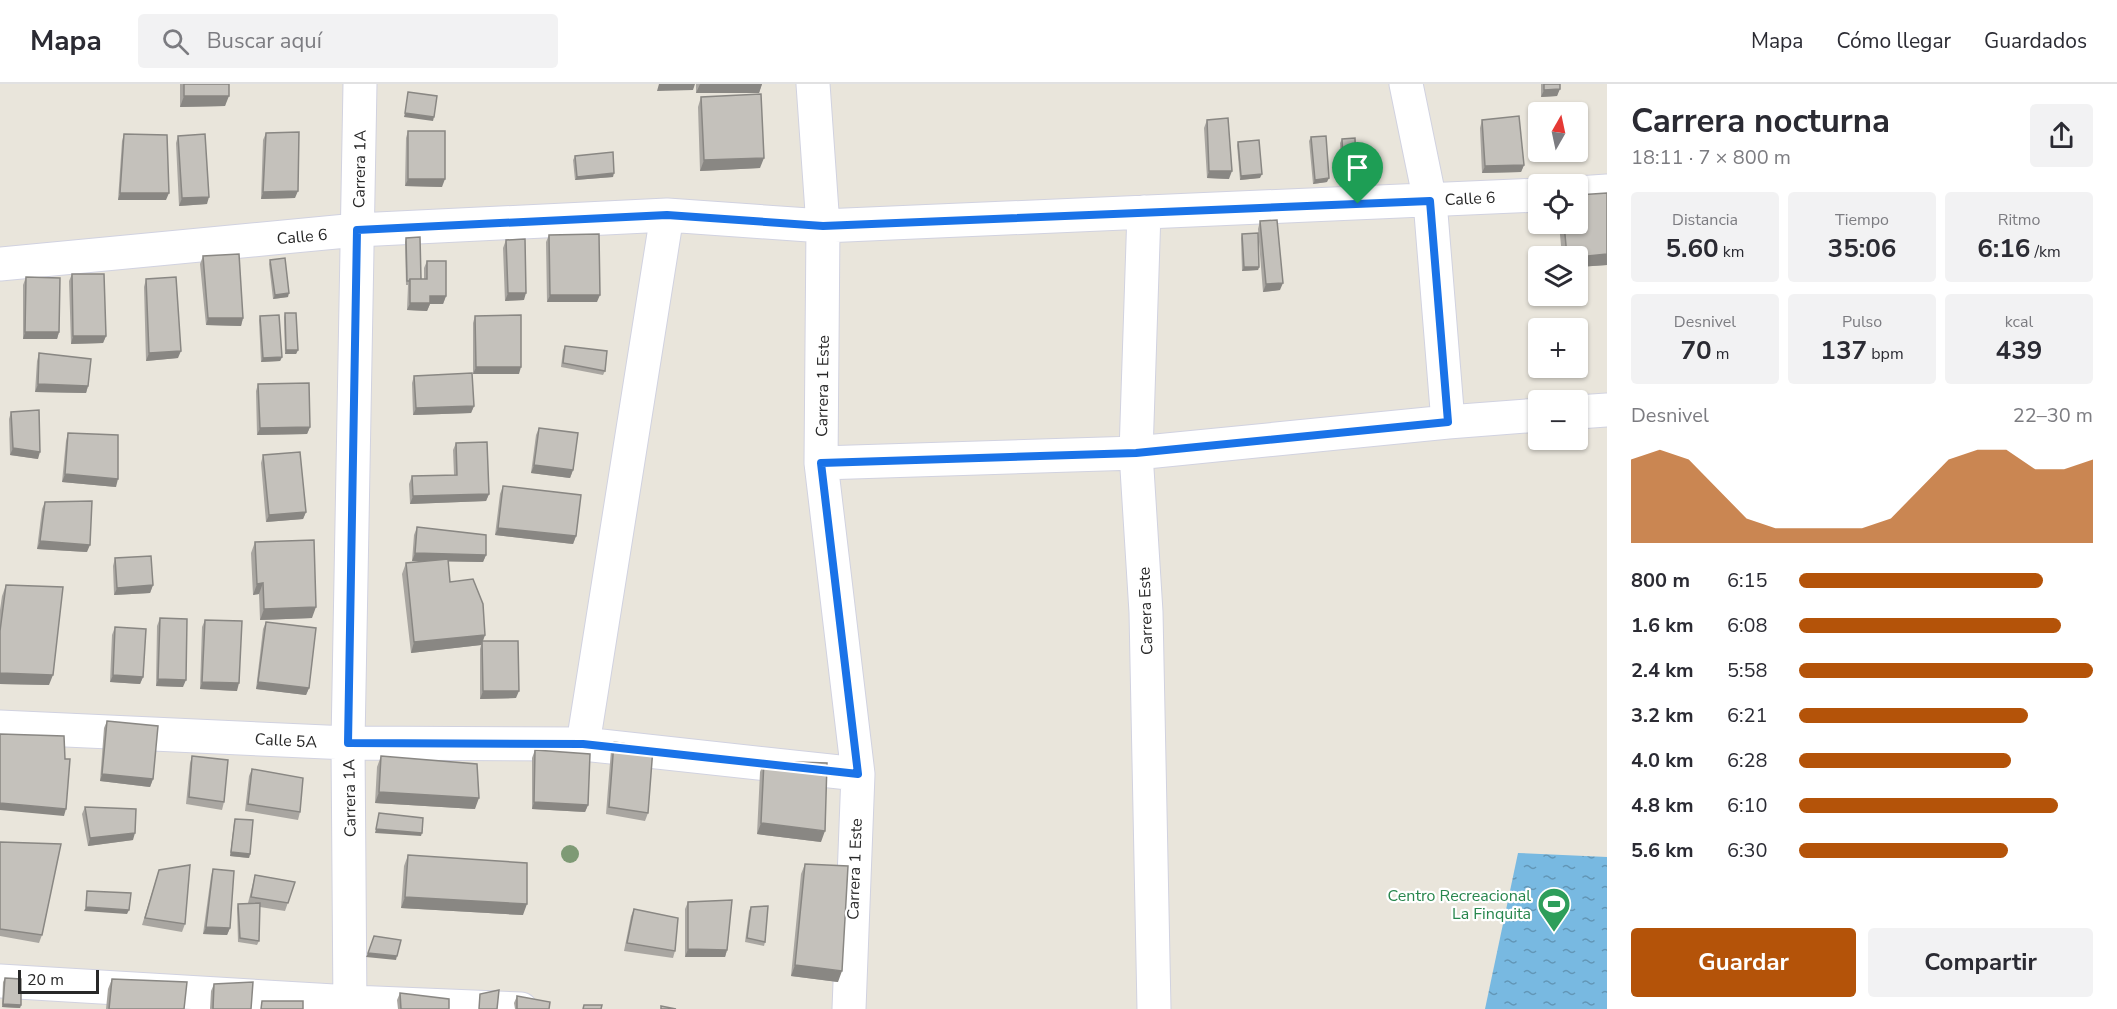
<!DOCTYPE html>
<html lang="es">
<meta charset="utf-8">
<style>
:root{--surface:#fff;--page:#f2f2f3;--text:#2b2b33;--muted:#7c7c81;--line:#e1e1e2;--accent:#b45309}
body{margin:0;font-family:"Nunito Sans",sans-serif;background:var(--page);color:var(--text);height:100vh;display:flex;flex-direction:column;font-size:22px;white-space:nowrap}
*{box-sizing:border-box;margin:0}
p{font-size:20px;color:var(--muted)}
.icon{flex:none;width:33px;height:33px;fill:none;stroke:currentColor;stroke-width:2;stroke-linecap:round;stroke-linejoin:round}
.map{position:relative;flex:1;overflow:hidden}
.sheet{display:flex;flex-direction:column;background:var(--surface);width:510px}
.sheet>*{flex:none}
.needle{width:39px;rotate:9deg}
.buttons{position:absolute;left:1528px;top:18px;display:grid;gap:12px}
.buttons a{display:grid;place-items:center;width:60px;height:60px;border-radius:6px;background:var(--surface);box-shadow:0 2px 4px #0004;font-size:30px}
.scale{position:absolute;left:18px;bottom:15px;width:81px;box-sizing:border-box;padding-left:6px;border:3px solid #282828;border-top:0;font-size:16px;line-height:21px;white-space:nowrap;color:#282828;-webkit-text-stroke:4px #fff;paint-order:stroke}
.pin{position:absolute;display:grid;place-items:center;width:51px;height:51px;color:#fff;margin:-62px -26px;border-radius:50% 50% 50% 0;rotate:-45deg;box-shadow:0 0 6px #0007}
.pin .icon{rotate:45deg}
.round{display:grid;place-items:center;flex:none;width:63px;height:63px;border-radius:6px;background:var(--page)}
.head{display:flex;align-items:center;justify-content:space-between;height:102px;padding:0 24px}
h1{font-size:33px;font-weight:700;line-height:45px}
.metrics{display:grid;grid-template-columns:repeat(3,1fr);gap:9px;height:102px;padding:6px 24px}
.metrics div{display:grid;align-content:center;border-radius:6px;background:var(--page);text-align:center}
.metrics b{font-size:26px;font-weight:700}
.metrics small{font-size:16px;font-weight:400}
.metrics p{font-size:16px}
.chart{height:168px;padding:12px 24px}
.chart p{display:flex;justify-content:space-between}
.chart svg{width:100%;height:108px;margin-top:6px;fill:var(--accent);opacity:.7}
.action{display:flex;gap:12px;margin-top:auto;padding:12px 24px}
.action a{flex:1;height:69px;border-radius:6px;background:var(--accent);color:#fff;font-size:24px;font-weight:700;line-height:69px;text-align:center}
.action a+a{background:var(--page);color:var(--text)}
ul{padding:0 24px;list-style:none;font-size:20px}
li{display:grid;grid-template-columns:96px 72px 1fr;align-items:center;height:45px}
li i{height:15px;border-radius:8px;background:var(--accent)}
header{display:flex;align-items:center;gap:36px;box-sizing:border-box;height:84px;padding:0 30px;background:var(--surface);border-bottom:2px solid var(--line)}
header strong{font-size:28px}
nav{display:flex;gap:33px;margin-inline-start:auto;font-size:21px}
.search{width:420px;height:54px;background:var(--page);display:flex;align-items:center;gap:15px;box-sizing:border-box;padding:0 21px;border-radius:6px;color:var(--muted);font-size:22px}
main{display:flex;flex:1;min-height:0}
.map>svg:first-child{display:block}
</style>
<header>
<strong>Mapa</strong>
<div class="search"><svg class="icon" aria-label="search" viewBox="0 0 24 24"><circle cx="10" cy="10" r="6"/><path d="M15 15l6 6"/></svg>Buscar aquí</div>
<nav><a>Mapa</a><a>Cómo llegar</a><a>Guardados</a></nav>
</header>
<main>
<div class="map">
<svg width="1607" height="925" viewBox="0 0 1607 925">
<defs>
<pattern id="water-ripples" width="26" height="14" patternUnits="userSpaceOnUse" patternTransform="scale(1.5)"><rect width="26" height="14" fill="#78b9e1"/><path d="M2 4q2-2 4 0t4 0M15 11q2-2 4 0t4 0" fill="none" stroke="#6296b6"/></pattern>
</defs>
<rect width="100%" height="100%" fill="#e9e5db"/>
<path fill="url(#water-ripples)" d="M1518 769 1607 773V925H1485Z"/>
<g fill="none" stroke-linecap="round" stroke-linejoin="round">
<g stroke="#d1d2e0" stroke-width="35">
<path id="minor" d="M813 0 823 142 821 379 858 690 849 925
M1406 0 1430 117 1448 338
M1578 109 1607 107
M1144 128 1136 369 1146 528 1154 925
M0 180 357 146 667 131 823 142 1539 111
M1578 328 1607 326
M821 379 1136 369 1448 338 1539 331
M0 643 348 659 583 660 858 690
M583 660 667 131
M0 897 351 918 521 925
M350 925 348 659 360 0"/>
</g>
<use href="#minor" stroke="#fff" stroke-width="33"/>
</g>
<circle fill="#7e9a75" cx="570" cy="770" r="9"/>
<path fill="#a9a6a1" d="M180 0H229L225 22 180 23Z
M696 0H762L759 9H696Z
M1541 0H1560L1557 12 1541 13Z
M701 13 760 84 700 87 698 23Z
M1207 36 1229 95 1207 94 1204 44Z
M1482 36 1524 81 1521 88 1482 89 1480 44Z
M408 47 442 103 405 102 406 54Z
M266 49 295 114 261 115 263 56Z
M124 50 166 116H118L122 57Z
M178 52 207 120 179 122 176 59Z
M1311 53 1327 98 1313 100 1309 57Z
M1342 55 1356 90 1354 94 1342 95 1340 59Z
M1238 58 1260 94 1240 96 1237 61Z
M575 72 613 93 575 96 573 76Z
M1607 109V181L1578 183V172H1562L1559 140H1578Z
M1260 137 1280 206 1263 208 1258 145Z
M1242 150 1259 183 1258 186 1242 187 1241 154Z
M549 151 597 218H547L546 158Z
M406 154 421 195H424V184L427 177 446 212 443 220H430L427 227 407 226 408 201H406L405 158Z
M506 156 524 216 505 217 503 164Z
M203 172 243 234 241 242 206 241 200 180Z
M270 176 288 213 273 215 269 180Z
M72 190 106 252 103 259 71 260 69 197Z
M26 193 59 248 57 255H23V201Z
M146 195 178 274 146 277 144 203Z
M285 229 298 266 296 270H285L284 233Z
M260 232 282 273 280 277 261 278 259 236Z
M475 232 519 290H473V239Z
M565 262 605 287 603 291 561 283 563 266Z
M39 269 88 302 86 309 35 308 37 277Z
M414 292 474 322 471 329 413 331 412 299Z
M258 300 310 343 307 350 257 351 256 307Z
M11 328 38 375 10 371 9 335Z
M539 344 573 386 570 394 531 389 536 351Z
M68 349 116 403 62 398 66 357Z
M456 359 489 410 486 417 410 420 409 400 412 392 454 391 453 366Z
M263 371 306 428 303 435 266 438 261 379Z
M503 402 576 452 573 460 495 451 500 410Z
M45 418 87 468 37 465 42 425Z
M417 443 486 471 483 478 448 477 450 498 485 551 483 557 516 614 480 615V565L481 561 411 569 402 490 406 479 426 477H412L414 451Z
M255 458 312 534 260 536 259 510 253 511 251 469Z
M115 474 153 501 150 509 114 511 113 482Z
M6 501 49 601 0 600V526L2 512Z
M160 534 183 603 156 602 157 542Z
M205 536 237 607 200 605 202 543Z
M266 538 309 604 306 611 256 605 263 545Z
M115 543 143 593 140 600 110 598 112 551Z
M107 637 153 695 150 703 100 697 104 644Z
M614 658 648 729 645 737 606 730 611 666Z
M535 666 588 721 585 728 532 725V674Z
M192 672 224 718 222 726 186 720 190 679Z
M381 672 475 725 375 719 377 683Z
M764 677 821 758 757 750 760 688Z
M252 685 300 728 298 736 245 727 249 692Z
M85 723 133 756 88 762 82 730Z
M235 735 250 770 249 774 230 772 234 739Z
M0 758 42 851 39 859 0 852Z
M408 771 523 831 401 824 404 782Z
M805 780 838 898 791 892 801 790Z
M213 785 230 844 227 851 203 850 211 792Z
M159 786 185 840 182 848 142 841Z
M255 791 295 798 285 827 260 823 259 857 257 861 238 858 237 824 238 820 248 819Z
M688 818 727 866 725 873H685V825Z
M751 823 765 858 764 862 745 858 749 827Z
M634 825 675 867 673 874 624 867 631 832Z
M5 894 21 921 20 924 2 923 3 898Z
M112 895 184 925H106L108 905Z
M214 900 251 925H210L211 907Z
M400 909 449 925H398L397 916Z
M517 912 549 925H515L514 919Z"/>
<path fill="#898783" d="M659 0H695L693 6 657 7Z
M700 0H762L759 9H696Z
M1560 5 1557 12 1541 13 1544 6Z
M184 12H229L225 22 180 23Z
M405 29 434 33 433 37 404 33Z
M764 74 760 84 700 87 704 76Z
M1524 81 1521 88 1482 89 1485 82Z
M1209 87H1232L1229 95 1207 94Z
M614 89 613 93 575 96 577 93Z
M1262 90 1260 94 1240 96 1241 92Z
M1356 90 1354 94 1342 95 1344 92Z
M1329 94 1327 98 1313 100 1315 96Z
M408 95H445L442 103 405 102Z
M298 107 295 114 261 115 263 108Z
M120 109H169L166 116H118Z
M209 113 207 120 179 122 182 114Z
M1607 170V181L1578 183V173Z
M1244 183H1259L1258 186 1242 187Z
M1283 199 1280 206 1263 208 1266 200Z
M289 209 288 213 273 215 275 211Z
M508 209H526L524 216 505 217Z
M550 211H600L597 218H547Z
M430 212H446L443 220H430L427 227 407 226 410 219Z
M208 234H243L241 242 206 241Z
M25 248H59L57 255H23Z
M73 252H106L103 259 71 260Z
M286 266H298L296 270H285Z
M181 267 178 274 146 277 149 269Z
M282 273 280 277 261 278 263 274Z
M476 283H521L519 290H473Z
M38 300 88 302 86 309 35 308Z
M474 322 471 329 413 331 416 324Z
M310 343 307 350 257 351 260 344Z
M13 364 40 368 38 375 10 371Z
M534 381 573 386 570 394 531 389Z
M65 390 118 395 116 403 62 398Z
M489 410 486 417 410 420 413 412Z
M306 428 303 435 266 438 269 431Z
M498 444 576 452 573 460 495 451Z
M40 457 90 461 87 468 37 465Z
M415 469 486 471 483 478 412 477Z
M263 499 259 510 253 511 257 500Z
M153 501 150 509 114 511 117 504Z
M316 523 312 534 260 536 264 525Z
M485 551 481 561 411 569 414 558Z
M0 589 53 591 49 601 0 600Z
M113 591 143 593 140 600 110 598Z
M158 595 186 596 183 603 156 602Z
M202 598 239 599 237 607 200 605Z
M258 598 309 604 306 611 256 605Z
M483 607H519L516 614 480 615Z
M102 690 153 695 150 703 100 697Z
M379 708 479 714 475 725 375 719Z
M534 718 588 721 585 728 532 725Z
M0 719 66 725 64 732 0 726Z
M761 739 825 747 821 758 757 750Z
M376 745 422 749 421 752 375 749Z
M135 749 133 756 88 762 90 754Z
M231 768 250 770 249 774 230 772Z
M405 813 527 820 523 831 401 824Z
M86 823 129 826 127 830 84 827Z
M206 843 230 844 227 851 203 850Z
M688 865 727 866 725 873H685Z
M368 869 397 872 396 876 366 873Z
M795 881 842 887 838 898 791 892Z
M3 920 21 921 20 924 2 923Z"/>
<path fill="#c4c1bb" stroke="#898783" stroke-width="1.5" d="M184 0H229V12H184Z
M1544 0H1560V5L1544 6Z
M408 8 437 12 434 33 405 29Z
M761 10 764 74 704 76 701 13Z
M1519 32 1524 81 1485 82 1482 36Z
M1228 34 1232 87H1209L1207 36Z
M408 47H445V95H408Z
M299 48 298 107 263 108 266 49Z
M124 50 167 51 169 109H120Z
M205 50 209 113 182 114 178 52Z
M1326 52 1329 94 1315 96 1311 53Z
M1355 54 1356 90 1344 92 1342 55Z
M1259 56 1262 90 1241 92 1238 58Z
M613 68 614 89 577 93 575 72Z
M1607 109V170L1578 173 1567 172 1564 140H1578V111Z
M1277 136 1283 199 1266 200 1260 137Z
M1258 149 1259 183H1244L1242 150Z
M599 150 600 211H550L549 151Z
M420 153 421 195H410L409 197H407L406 154Z
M525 155 526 209H508L506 156Z
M239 170 243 234H208L203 172Z
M285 174 289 209 275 211 270 176Z
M427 177H446V212H430V219H410V195H427Z
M72 190H104L106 252H73Z
M26 193 60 194 59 248H25Z
M176 193 181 267 149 269 146 195Z
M285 229H296L298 266H286Z
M279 231 282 273 263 274 260 232Z
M521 231V283H476L475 232Z
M565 262 607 267 605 287 563 279Z
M39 269 91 275 88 302 38 300Z
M472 289 474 322 416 324 414 292Z
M309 299 310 343 260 344 258 300Z
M39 326 40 368 13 364 11 328Z
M539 344 578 349 573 386 534 381Z
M68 349 118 351V395L65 390Z
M487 358 489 410 413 412 412 392 457 391 456 359Z
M300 368 306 428 269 431 263 371Z
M503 402 581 411 576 452 498 444Z
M92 417 90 461 40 457 45 418Z
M417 443 486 451V471L415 469Z
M314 456 316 523 264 525 263 499 257 500 255 458Z
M151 472 153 501 117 504 115 474Z
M448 475 450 498 473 495 483 520 485 551 414 558 406 479Z
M6 501 63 503 53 591 0 589V547Z
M160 534 187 535 186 596 158 595Z
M205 536 242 537 239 599 202 598Z
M266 538 316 544 309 604 258 598Z
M115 543 146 545 143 593 113 591Z
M482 557H518L519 607H483Z
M107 637 158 642 153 695 102 690Z
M0 650 64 652 65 675H70L66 725 0 719Z
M614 658 653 664 648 729 609 723Z
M535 666 590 670 588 721 534 718Z
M192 672 228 676 224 718 189 713Z
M381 672 477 680 479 714 379 708Z
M764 677 827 679 825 747 761 739Z
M252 685 303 694 300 728 248 720Z
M85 723 136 725 135 749 90 754Z
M379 729 423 734 422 749 376 745Z
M235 735 253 736 250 770 231 768Z
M0 758 61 760 42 851 0 845Z
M408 771 527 779V820L405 813Z
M805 780 848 782 842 887 795 881Z
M190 781 185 840 145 834 159 786Z
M213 785 234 787 230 844 206 843Z
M255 791 295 798 288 819 251 813Z
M87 807 131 809 129 826 86 823Z
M732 816 727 866 688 865V818Z
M260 819 259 857 240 854 238 820Z
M768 822 765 858 747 854 751 823Z
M634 825 678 834 675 867 627 859Z
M374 852 401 856 397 872 368 869Z
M5 894 21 895V921L3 920Z
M112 895 187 898 184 925H109Z
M253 898 251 925H213L214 900Z
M499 906 497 925H479L480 910Z
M400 909 449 915V925H401Z
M517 912 550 918 549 925H517Z
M262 917H303V925H261Z
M584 921H602L601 925H583Z
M661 922 676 925H661Z"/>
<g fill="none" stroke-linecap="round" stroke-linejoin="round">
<g stroke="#fff" stroke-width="12">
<path id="route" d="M1430 117 1448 338 1136 369 821 379 858 690 583 660 348 659 357 146 667 131 823 142Z"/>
</g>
<use href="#route" stroke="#1a73e8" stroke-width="8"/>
</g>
<defs>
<g id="stadium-pin" transform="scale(1.725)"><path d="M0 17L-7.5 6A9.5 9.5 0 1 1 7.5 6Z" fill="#2e9e5b" stroke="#fff"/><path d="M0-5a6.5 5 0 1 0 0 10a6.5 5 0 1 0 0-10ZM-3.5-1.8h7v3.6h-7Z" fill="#fff"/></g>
</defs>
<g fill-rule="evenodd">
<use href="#stadium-pin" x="1554" y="820"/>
</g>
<g text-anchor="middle" stroke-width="4.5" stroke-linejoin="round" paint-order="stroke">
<g font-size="16" fill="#282828" stroke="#fff">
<text transform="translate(359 85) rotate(-89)" y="6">Carrera 1A</text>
<text transform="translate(1470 114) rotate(-3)" y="6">Calle 6</text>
<text transform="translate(302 152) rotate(-5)" y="6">Calle 6</text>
<text transform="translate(822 302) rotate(-89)" y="6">Carrera 1 Este</text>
<text transform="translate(1145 527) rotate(-92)" y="6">Carrera Este</text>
<text transform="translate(286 656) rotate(3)" y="6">Calle 5A</text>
<text transform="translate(349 714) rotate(-91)" y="6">Carrera 1A</text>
<text transform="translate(854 785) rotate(-88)" y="6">Carrera 1 Este</text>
</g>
<g font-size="16" fill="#27864d" stroke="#fff" text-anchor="end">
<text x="1531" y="817">Centro Recreacional<tspan x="1531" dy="18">La Finquita</tspan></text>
</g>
</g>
</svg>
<div class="buttons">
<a><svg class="needle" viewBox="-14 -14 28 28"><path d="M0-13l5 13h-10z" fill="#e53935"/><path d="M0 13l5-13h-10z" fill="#7c7c81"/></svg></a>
<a><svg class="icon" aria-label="locate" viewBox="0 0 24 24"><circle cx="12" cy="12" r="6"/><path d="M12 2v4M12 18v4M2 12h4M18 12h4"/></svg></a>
<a><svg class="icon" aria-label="layers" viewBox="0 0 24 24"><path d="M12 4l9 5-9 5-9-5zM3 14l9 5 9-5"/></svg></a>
<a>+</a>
<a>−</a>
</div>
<div class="scale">20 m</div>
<div class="pin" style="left:1358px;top:120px;background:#1e9e55"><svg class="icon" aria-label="arrive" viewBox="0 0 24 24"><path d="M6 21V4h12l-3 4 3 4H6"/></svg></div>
</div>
<section class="sheet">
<div class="head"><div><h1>Carrera nocturna</h1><p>18:11 · 7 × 800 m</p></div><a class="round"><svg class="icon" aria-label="share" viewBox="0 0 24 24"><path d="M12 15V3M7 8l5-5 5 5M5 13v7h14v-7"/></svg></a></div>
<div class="metrics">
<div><p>Distancia</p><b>5.60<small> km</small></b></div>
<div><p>Tiempo</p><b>35:06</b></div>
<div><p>Ritmo</p><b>6:16<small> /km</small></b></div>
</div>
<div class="metrics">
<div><p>Desnivel</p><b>70<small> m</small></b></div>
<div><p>Pulso</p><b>137<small> bpm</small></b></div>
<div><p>kcal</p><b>439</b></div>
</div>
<div class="chart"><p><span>Desnivel</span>22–30 m</p>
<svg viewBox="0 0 160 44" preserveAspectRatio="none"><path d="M0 44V10L10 6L20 10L30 22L40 34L50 38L60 38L70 38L80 38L90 34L100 22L110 10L120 6L130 6L140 14L150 14L160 10V44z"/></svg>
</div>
<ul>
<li><b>800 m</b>6:15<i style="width:83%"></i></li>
<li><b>1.6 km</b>6:08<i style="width:89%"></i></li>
<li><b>2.4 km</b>5:58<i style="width:100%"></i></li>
<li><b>3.2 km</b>6:21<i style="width:78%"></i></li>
<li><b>4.0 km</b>6:28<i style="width:72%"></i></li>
<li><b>4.8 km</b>6:10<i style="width:88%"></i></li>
<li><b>5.6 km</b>6:30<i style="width:71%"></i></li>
</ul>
<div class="action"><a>Guardar</a><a>Compartir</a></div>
</section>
</main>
